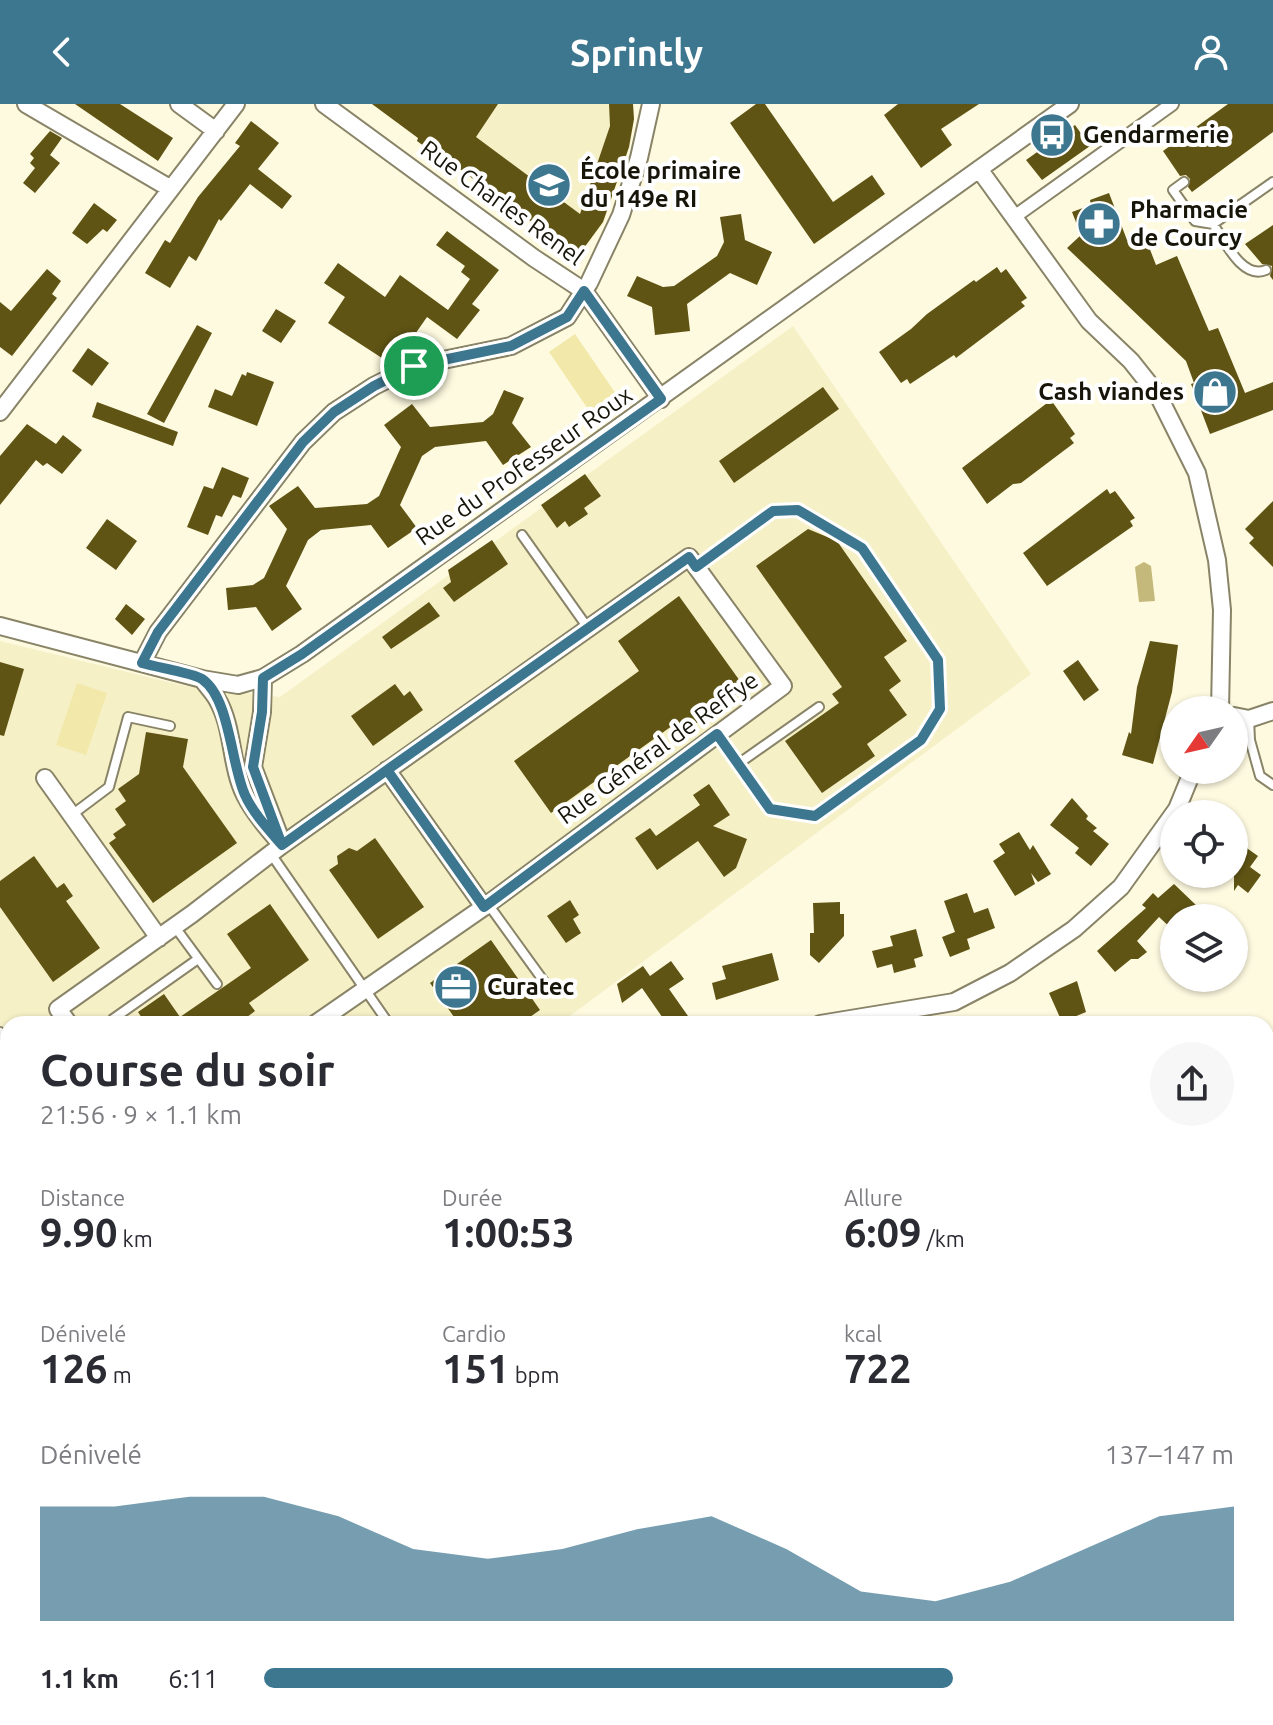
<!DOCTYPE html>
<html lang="fr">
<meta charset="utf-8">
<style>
:root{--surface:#fff;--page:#f7f7f7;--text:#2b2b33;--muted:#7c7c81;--accent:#3d768f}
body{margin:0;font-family:Ubuntu,sans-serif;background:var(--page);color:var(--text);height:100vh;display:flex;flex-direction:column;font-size:30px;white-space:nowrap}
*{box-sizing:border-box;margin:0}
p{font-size:26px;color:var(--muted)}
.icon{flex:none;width:44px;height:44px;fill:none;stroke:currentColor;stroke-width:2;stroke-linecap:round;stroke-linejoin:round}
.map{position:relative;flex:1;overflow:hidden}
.drawer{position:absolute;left:0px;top:912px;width:1274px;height:710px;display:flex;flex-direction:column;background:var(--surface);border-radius:24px 24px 0 0;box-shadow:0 2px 6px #0004}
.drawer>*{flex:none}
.needle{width:52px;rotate:236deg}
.buttons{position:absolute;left:1160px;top:592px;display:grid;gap:16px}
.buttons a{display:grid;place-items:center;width:88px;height:88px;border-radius:50%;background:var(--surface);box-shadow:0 2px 6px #0004;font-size:40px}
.pin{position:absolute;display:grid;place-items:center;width:68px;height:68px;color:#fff;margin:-34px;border:4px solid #fff;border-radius:50%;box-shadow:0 2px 8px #0007}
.round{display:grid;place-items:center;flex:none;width:84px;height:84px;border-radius:42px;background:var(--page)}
.head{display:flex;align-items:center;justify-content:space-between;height:136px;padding:0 40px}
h1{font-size:44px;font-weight:700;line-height:60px}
.figures{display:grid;grid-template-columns:repeat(3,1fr);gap:12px;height:136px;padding:8px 40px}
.figures div{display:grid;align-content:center}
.figures b{font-size:40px;font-weight:700}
.figures small{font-size:22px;font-weight:400}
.figures p{font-size:22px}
.chart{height:224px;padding:16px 40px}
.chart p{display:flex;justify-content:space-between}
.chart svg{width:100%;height:144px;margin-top:8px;fill:var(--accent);opacity:.7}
ul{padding:0 40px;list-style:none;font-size:26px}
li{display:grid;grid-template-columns:128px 96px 1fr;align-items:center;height:60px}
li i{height:20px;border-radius:10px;background:var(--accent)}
header{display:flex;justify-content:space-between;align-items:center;height:104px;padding:0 40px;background:var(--accent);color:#fff;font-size:36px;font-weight:700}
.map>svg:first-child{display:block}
</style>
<header><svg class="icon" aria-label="back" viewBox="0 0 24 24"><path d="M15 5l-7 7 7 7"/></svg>Sprintly<svg class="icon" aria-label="person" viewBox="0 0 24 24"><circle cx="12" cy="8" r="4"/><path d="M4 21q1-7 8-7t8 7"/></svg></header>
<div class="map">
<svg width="1273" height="1621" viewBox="0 0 1273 1621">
<rect width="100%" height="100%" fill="#fefae0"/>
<path fill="#f6f0c7" d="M372 0H633L634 16 630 42 603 120 578 152Z
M793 222 1031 570 559 920H8V1089L0 1077V537L181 581 280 593Z"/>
<path fill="#f2e8a9" d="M575 230 616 290 590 308 549 248Z
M77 579 107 589 86 651 56 641Z
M1273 1320V1621H0V1470H8V1614H1266V1323Z"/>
<path fill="#c4b97b" d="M1144 458 1151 462 1155 497 1139 498 1135 463Z
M1273 1039V1194L1266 1182V1049Z
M489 1614H513L528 1621 498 1615 479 1621H402L474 1619Z"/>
<path fill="#5f5414" d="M75 0H120L173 34 158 57Z
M372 0H498L476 33 580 110 610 22 609 0H633L634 15 629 43 603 118 578 152 457 63 455 65 417 37 418 34Z
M756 0H765L833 98 872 71 885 90 814 140 730 19Z
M898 0H979L941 25 952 41 921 64 884 11Z
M1228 0H1273V28L1192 88 1188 83 1190 75 1186 71 1180 72 1163 47Z
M251 17 279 39 258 65 292 92 282 105 250 80 221 117 219 115 196 157 189 152 170 184 145 169 165 136 170 139 198 93 240 42 235 39Z
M1075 21 1090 42 1042 76 1026 56Z
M50 27 62 34 50 51 60 59 35 89 23 79 35 64 30 59 34 54 30 50Z
M1109 89 1127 136 1144 130 1156 161 1177 152 1209 227 1218 224 1245 289 1273 278V306L1210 330 1191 280 1194 279 1186 257 1067 144 1081 131 1072 108 1091 101 1090 96Z
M94 99 117 116 107 128 103 125 87 140 72 129Z
M741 110 745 136 772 148 757 181 730 169 687 200 690 227 655 231 652 203 627 192 637 172 663 183 674 182 717 152 724 138 720 113Z
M1273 121V176L1270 172 1272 162 1262 160 1245 140Z
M447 127 499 166 472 200 480 206 457 235 427 213 404 246 396 241 385 256 328 219 345 193 324 179 338 159 385 193 400 171 448 206 470 175 461 168 465 162 436 141Z
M997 163 1001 169 1006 165 1027 194 1021 198 1025 202 956 254 954 251 910 280 907 275 901 279 879 248 911 225 927 210 974 176 976 178Z
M47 165 61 177 52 190 57 194 12 252 0 243V198L11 207Z
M276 205 296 217 281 239 262 227Z
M197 221 212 229 164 319 147 310Z
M88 244 109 259 92 282 72 267Z
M247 268 274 278 257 322 208 303 215 285 232 292 242 270 246 272Z
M823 283 839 305 734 379 719 357Z
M504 286 524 294 512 319 531 343 503 361 486 337 435 343 422 352 400 401 417 424 388 444 371 421 321 426 308 436 286 482 302 505 272 527 256 503 228 506 226 484 253 481 264 474 287 425 269 402 298 382 315 404 367 400 379 392 401 343 384 321 412 300 430 323 483 318 493 310Z
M1051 296 1075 330 1070 334 1074 339 1021 379 1013 380 987 400 962 364Z
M97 298 178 328 173 342 92 313Z
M27 320 56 340 63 331 82 346 62 370 47 359 43 362 36 356 0 401V352Z
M222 363 249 374 241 394 233 391 222 413 216 411 208 431 187 423 204 382 213 385Z
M585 370 601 392 584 404 588 410 569 423 565 417 557 424 541 401Z
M1107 385 1110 390 1115 387 1135 414 1130 417 1133 422 1047 482 1023 449Z
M1273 397V463L1249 439 1254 434 1245 425Z
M107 415 137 437 116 466 86 444Z
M808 425 837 437 907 537 884 553 901 577 889 586 907 611 867 640 875 652 822 689 785 637 839 599 832 590 842 583 756 462Z
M492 436 508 460 454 498 443 484 451 478 448 466Z
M679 492 745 584 683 629 676 619 551 709 514 657 639 567 618 537Z
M429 498 440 512 391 545 382 533Z
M126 500 145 515 132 531 115 515Z
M1150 537 1178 541 1172 588 1153 660 1122 651 1129 628 1131 630 1137 583Z
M1078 556 1099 586 1084 597 1063 567Z
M0 558 24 565 4 632 0 631Z
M395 580 404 592 410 587 423 606 373 642 351 612Z
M146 628 188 635 183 663 237 739 153 799 109 739 116 734 113 730 126 721 115 705 126 697 118 685 139 670Z
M709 680 730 711 713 722 747 735 736 764 724 773 698 737 657 766 635 734 650 724 656 732 700 701 693 691Z
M1072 694 1088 712 1086 715 1097 724 1093 727 1109 740 1091 762 1075 749 1079 744 1050 721Z
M1019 728 1030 746 1033 741 1051 770 1038 778 1031 769 1035 780 1015 792 993 757 1005 749 999 740Z
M375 734 424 803 378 835 329 766 338 760 337 752 349 744 357 747Z
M1234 735 1258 752 1250 763 1261 771 1248 789 1238 781 1234 787Z
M34 752 57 784 64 779 73 792 66 797 100 844 53 878 0 803V777Z
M1174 780 1197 802 1185 814H1174V827L1159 813 1137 837 1147 848 1138 855H1131L1115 868 1097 847 1146 804 1142 801 1153 789 1158 794Z
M967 789 974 809 988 804 995 824 967 835 970 845 950 853 942 833 955 828 944 797Z
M570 796 579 811 573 815 581 829 566 839 547 812Z
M840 798V810H844V832L819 859 810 851V829H814L813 799Z
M270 800 309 856 249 899 255 907 238 920H146L138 908 164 890 180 913 251 864 227 830Z
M916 825 923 852 914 855 916 863 894 869 892 860 877 864 872 847 893 842 890 832Z
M491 836 540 906 520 920H459L430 879Z
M772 849 779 876 716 896 712 879 726 875 722 862Z
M671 857 684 875 669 885 688 912 677 920H667L642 884 622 899 617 880 643 862 650 872Z
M1077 877 1086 908 1062 918 1049 889Z"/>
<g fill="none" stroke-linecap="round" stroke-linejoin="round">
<g stroke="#898467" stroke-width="12">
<path id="service" d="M1184 78 1173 86 1195 117 1213 120
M1266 166C1242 176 1225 137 1213 120L1273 78
M522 431 588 524
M696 463 773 407 798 406 862 444 938 556 940 605 921 636 815 712 770 705 718 631
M1249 615 1250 636 1260 672 1273 681
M738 660 819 603
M73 710 109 683 128 613 170 622
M271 750 389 920
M488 800 548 883
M175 823 217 880
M110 920 113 915 198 855
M0 928 8 936
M0 1321 8 1297"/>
</g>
<g stroke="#898467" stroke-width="16">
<path id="pedestrian" d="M1014 113 1172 0"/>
</g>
<g stroke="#898467" stroke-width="20">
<path id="minor" d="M26 0 171 85
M179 0 216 27
M324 0 534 154 584 187 661 295
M979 65 1089 217 1131 257 1158 291 1197 369 1217 456 1222 506 1220 606
M0 308 236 0
M0 522 202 575 238 581 263 574 302 550 1070 0
M142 559 158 528 303 338 334 308 374 282 414 262 511 242 567 213 589 179 621 111 639 54 651 0
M263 574 262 608 253 663 279 731
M202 575C207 582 213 588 217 595 234 624 230 661 245 691 254 709 269 726 282 741
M1234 612 1249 615 1273 607
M387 666 484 803
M45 674 159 834
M69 920 58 905 192 810 282 741 689 453 783 582 484 803 315 920
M820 920 954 898 1010 869 1074 825 1121 783 1177 705 1193 666
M0 1260 8 1263
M0 1458H8"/>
</g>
<use href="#service" stroke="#fff" stroke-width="8"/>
<use href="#pedestrian" stroke="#fff" stroke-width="12"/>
<use href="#minor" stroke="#fff" stroke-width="16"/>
</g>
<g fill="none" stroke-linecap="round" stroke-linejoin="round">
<g stroke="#fff" stroke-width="16">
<path id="route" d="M414 262 374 282 334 308 303 338 158 528 142 559C155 563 193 569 202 575 230 594 231 661 245 691 253 709 269 726 282 741L387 666 484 803 717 630 770 705 815 712 921 636 940 605 938 556 862 444 798 406 773 407 696 463 689 453 387 666 282 741 253 663 262 608 263 574 302 550 661 295 584 187 567 213 511 242 414 262"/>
</g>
<use href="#route" stroke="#3d768f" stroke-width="10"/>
</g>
<defs>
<g id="bus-disc" transform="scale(2.3)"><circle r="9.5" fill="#3d768f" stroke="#fff"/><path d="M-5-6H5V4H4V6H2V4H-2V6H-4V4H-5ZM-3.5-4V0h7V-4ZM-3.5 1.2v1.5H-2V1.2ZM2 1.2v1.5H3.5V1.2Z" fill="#fff"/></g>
<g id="school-disc" transform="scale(2.3)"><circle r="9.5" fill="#3d768f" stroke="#fff"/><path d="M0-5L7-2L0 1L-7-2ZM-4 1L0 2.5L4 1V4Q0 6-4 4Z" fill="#fff"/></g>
<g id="pharmacy-disc" transform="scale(2.3)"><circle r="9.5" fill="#3d768f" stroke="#fff"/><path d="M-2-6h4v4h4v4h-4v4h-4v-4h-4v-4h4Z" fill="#fff"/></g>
<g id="shop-disc" transform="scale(2.3)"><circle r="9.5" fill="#3d768f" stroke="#fff"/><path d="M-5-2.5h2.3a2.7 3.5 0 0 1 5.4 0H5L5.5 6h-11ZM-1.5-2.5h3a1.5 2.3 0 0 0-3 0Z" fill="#fff"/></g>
<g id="office-disc" transform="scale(2.3)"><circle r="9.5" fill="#3d768f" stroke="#fff"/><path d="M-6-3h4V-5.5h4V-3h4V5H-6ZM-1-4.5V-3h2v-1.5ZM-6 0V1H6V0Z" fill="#fff"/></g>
</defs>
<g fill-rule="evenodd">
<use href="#bus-disc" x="1052" y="31"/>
<use href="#school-disc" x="549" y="81"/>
<use href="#pharmacy-disc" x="1099" y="120"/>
<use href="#shop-disc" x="1215" y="288"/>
<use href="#office-disc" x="456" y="883"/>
</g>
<g text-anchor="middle" stroke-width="8" stroke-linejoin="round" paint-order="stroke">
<g font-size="24" font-weight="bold" fill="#17150a" stroke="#fff" text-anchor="start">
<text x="1083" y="39">Gendarmerie</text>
<text x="580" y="75">École primaire<tspan x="580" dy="28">du 149e RI</tspan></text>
<text x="1130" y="114">Pharmacie<tspan x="1130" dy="28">de Courcy</tspan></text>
<text x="1184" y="296" text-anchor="end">Cash viandes</text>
<text x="487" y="891">Curatec</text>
</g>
<g font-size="24" fill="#17150a" stroke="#fff">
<text transform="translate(502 99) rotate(36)" y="8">Rue Charles Renel</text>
<text transform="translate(524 362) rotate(-35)" y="8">Rue du Professeur Roux</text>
<text transform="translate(658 644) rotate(-36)" y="8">Rue Général de Reffye</text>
</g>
</g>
</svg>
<div class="buttons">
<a><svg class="needle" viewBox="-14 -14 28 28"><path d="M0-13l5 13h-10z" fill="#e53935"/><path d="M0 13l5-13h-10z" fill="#7c7c81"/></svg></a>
<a><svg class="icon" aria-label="locate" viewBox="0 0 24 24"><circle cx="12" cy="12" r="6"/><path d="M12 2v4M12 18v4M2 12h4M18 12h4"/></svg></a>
<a><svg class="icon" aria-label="layers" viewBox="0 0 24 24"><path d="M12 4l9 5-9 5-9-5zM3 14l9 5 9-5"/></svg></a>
</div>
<div class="pin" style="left:414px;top:262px;background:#1e9e55"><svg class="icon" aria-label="arrive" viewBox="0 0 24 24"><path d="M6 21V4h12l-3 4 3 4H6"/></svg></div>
<section class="drawer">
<div class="head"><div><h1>Course du soir</h1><p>21:56 · 9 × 1.1 km</p></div><a class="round"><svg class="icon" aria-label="share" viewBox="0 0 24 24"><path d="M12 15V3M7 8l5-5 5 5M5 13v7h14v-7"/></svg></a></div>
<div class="figures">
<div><p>Distance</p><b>9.90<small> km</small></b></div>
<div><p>Durée</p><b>1:00:53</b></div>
<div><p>Allure</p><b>6:09<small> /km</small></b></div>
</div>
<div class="figures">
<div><p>Dénivelé</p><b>126<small> m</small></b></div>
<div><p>Cardio</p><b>151<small> bpm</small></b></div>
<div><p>kcal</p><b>722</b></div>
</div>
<div class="chart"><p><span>Dénivelé</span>137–147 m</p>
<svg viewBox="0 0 160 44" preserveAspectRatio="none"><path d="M0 44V9L10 9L20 6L30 6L40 12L50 22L60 25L70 22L80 16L90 12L100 22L110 35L120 38L130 32L140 22L150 12L160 9V44z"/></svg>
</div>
<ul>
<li><b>1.1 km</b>6:11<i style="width:71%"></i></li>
</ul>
</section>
</div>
